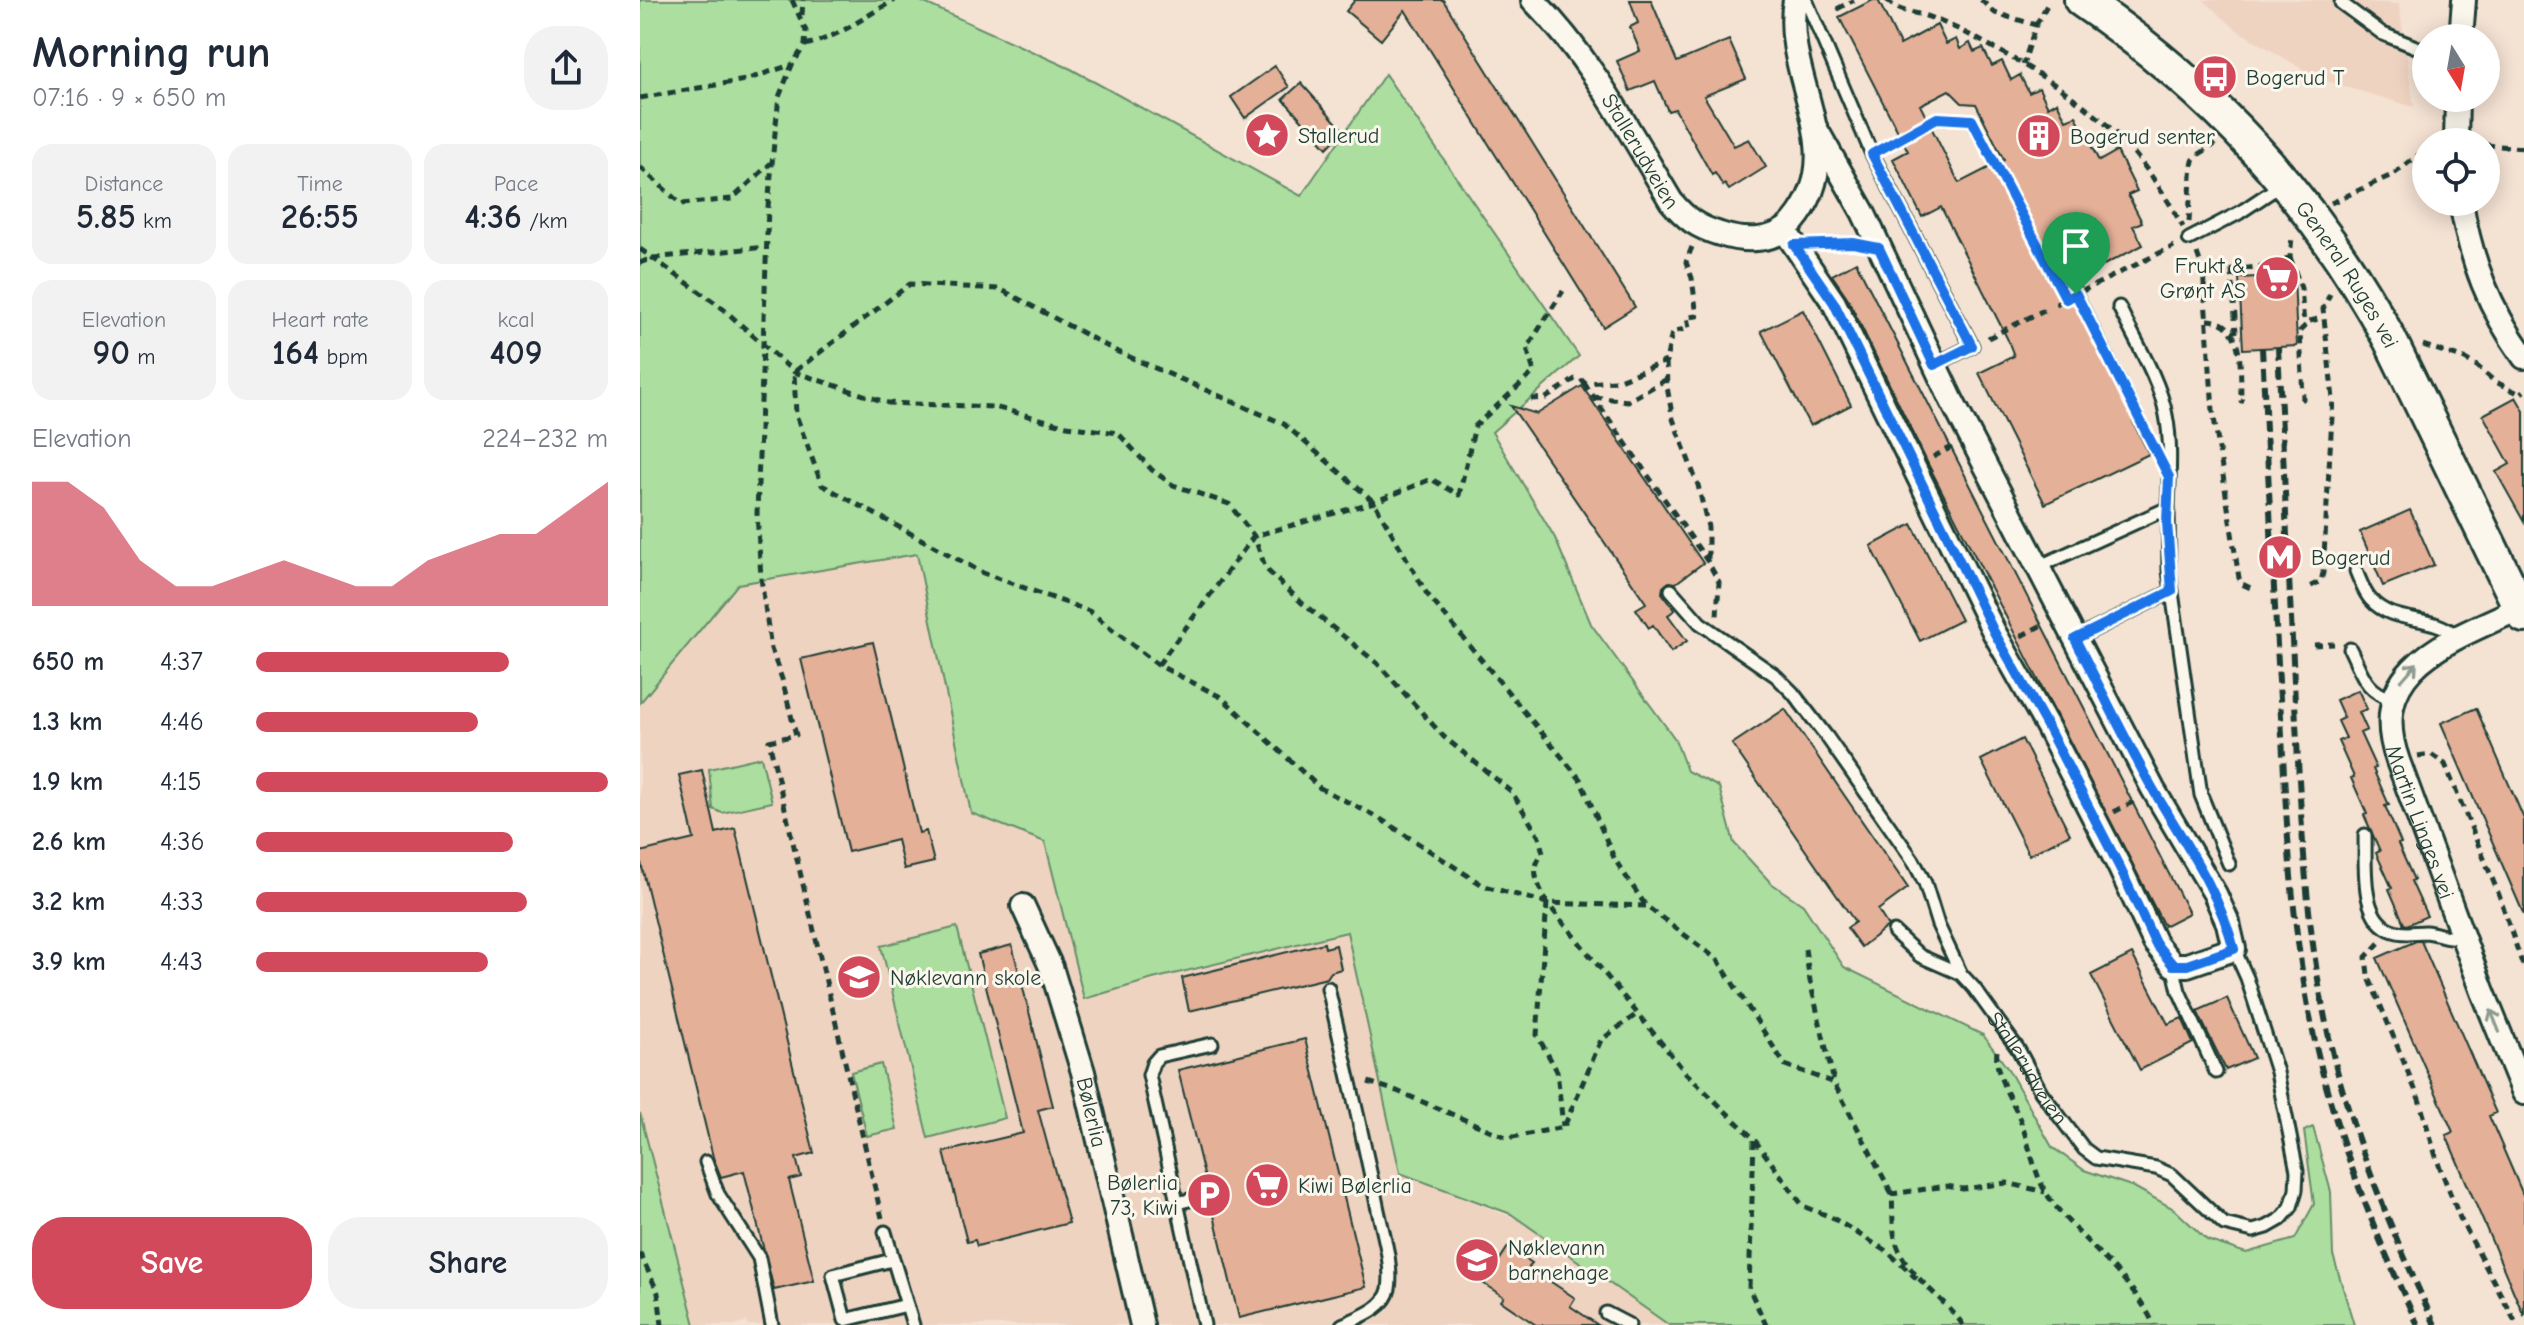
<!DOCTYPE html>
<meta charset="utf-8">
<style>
:root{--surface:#fff;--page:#f2f2f3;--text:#1f2937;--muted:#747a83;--accent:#d1495b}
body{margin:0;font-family:"Comic Neue",sans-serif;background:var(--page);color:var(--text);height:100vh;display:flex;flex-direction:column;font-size:30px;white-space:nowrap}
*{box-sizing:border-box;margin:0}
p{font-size:26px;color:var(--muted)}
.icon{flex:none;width:44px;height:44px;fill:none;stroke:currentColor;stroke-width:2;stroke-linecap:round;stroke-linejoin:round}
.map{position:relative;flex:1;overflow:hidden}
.sheet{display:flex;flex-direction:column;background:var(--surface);width:640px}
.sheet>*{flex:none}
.needle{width:52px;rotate:169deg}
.controls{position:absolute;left:1772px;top:24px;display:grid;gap:16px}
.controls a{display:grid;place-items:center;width:88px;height:88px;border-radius:50%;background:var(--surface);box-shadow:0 4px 20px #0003;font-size:40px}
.pin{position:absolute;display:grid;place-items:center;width:68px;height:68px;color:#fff;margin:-82px -34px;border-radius:50% 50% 50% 0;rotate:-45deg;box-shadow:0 0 8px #0007}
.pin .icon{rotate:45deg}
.round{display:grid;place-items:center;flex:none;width:84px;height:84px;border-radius:32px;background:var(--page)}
.overview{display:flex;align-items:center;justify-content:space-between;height:136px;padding:0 32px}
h1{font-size:44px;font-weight:800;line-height:60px}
.stats{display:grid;grid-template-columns:repeat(3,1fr);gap:12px;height:136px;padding:8px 32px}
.stats div{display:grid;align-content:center;border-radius:20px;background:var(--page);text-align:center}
.stats b{font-size:34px;font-weight:800}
.stats small{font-size:22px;font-weight:400}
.stats p{font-size:22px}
.chart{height:224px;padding:16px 32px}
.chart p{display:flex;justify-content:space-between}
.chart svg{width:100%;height:144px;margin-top:8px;fill:var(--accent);opacity:.7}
.primary-button{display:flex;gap:16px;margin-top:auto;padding:16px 32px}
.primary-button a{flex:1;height:92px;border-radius:32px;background:var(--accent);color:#fff;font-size:32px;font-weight:800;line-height:92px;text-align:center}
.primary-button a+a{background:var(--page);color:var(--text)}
ul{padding:0 32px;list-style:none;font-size:26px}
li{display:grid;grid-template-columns:128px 96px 1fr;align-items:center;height:60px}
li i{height:20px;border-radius:10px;background:var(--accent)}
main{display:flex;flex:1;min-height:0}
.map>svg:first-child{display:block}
</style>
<main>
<section class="sheet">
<div class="overview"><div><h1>Morning run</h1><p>07:16 · 9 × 650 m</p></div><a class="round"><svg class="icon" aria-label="share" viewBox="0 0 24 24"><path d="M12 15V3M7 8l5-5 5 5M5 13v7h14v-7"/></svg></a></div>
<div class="stats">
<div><p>Distance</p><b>5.85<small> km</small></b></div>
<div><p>Time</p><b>26:55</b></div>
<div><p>Pace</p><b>4:36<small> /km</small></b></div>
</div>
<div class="stats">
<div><p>Elevation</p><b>90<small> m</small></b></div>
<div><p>Heart rate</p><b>164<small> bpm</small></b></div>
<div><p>kcal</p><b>409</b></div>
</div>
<div class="chart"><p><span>Elevation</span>224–232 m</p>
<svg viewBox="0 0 160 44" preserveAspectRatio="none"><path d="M0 44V6L10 6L20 14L30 30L40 38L50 38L60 34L70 30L80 34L90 38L100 38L110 30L120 26L130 22L140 22L150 14L160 6V44z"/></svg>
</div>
<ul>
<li><b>650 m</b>4:37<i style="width:72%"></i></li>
<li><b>1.3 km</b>4:46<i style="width:63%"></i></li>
<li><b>1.9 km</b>4:15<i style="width:100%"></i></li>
<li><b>2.6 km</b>4:36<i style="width:73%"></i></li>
<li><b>3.2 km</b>4:33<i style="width:77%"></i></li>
<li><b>3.9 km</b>4:43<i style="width:66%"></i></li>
</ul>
<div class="primary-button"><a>Save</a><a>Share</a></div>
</section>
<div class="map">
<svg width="1884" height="1325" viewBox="0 0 1884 1325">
<rect width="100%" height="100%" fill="#f4e2d3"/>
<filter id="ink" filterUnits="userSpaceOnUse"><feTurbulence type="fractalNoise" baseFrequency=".0125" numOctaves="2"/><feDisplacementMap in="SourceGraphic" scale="16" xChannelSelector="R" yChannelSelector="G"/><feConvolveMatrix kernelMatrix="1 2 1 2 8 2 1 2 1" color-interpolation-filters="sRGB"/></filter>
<g filter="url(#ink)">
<path fill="#efd3c1" d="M1563 0H1726V2L1759 4 1774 107 1679 79 1597 30Z
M277 554 331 813 405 842 444 998 708 932 760 1173 879 1220 1029 1325H108L107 1322 94 1325H55L0 1113V703L98 584Z"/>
<path fill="#acde9f" stroke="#668e6a" stroke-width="2" d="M0 0H278L431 69 661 196 745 74 939 356 852 432 915 538 951 624 1035 739 1047 771 1079 787 1094 843 1131 883 1163 905 1204 967 1343 1035 1368 1069 1412 1147 1444 1170 1494 1187 1534 1209 1567 1240 1606 1253 1655 1239 1674 1204 1664 1131 1673 1127 1691 1192 1693 1255 1714 1325H1029L871 1214 760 1173 707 932 513 979 444 999 405 842 331 813 277 554 98 584 0 703Z
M121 757 132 802 82 813 73 809 69 769Z
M317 927 365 1118 288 1138 241 946Z
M241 1064 257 1129 227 1136 211 1072Z
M0 1113 55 1325H0Z"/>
<path fill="#e4b098" stroke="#1f3d34" stroke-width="2" fill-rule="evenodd" d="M715 0H803L995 307 963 327 765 10 741 40 706 11Z
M990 0H1011L1037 62 1089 40 1106 79 1064 96 1094 146 1109 139 1126 167 1089 190 1085 184 1083 186 1075 173 1072 175 1035 109 1028 111 1015 81 990 91 977 61 1000 51 990 27 998 23Z
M1233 0H1238L1260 45 1297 25 1306 44 1316 39 1320 49 1330 43 1334 52 1343 48 1352 66 1362 61 1371 80 1380 75 1389 93 1399 88 1408 107 1417 102 1426 120 1436 116 1459 161 1477 151 1497 191 1488 195 1502 222 1493 226 1503 245 1436 279 1505 417 1493 422 1509 454 1405 504 1339 373 1374 356 1367 338 1301 207 1282 217 1253 159 1268 151 1199 17ZM1309 90 1322 103 1336 104 1364 160 1319 183 1280 105Z
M635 66 649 87 605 118 591 97Z
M661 83 704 131 687 148 643 99Z
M1216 262 1549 913 1524 926 1288 464 1207 297 1192 275Z
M1654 275 1657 346 1603 349 1599 278Z
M1163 310 1211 405 1170 426 1121 331Z
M942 386 1063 563 1036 583 1029 582 1023 587 1022 593 1035 610 1028 615 1047 641 1031 652 1013 625 1009 628 996 609 1006 603 871 406 897 414Z
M1876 397 1884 411V522L1856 472 1870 464 1843 415Z
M1770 510 1794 565 1743 586 1720 532Z
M1272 524 1321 620 1280 641 1231 546Z
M233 642 279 833 286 831 294 862 264 869 257 840 208 852 161 659Z
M1718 690 1727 709 1719 712 1727 730 1720 733 1736 768 1733 769 1749 805 1745 806 1761 843 1758 844 1774 880 1771 881 1787 916 1767 925 1764 924 1749 889 1752 888 1736 853 1740 851 1724 815 1727 814 1711 778 1714 777 1698 741 1706 738 1698 721 1704 718 1696 700Z
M1836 708 1884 819V915L1801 723Z
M1145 709 1268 888 1238 910 1248 926 1221 947 1207 928 1215 922 1092 744Z
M1382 739 1430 834 1389 855 1341 760Z
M62 770 76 833 95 828 174 1153 156 1158 161 1177 149 1180 174 1281 134 1290 104 1171 81 1177 73 1157 0 859V852L54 839 39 775Z
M1776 941H1781L1856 1113 1849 1116 1884 1197V1316L1806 1135 1813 1132 1737 958Z
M684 943 685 948 696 945 701 969 691 972 687 978 549 1011 542 978Z
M372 945 413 1106 398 1110 429 1223 337 1246 335 1240 327 1242 304 1152 383 1133 338 954Z
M1492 954 1528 1024 1542 1018 1553 1043 1500 1070 1451 975Z
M1587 998 1614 1058 1586 1070 1557 1011Z
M665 1039 726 1287 599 1318 571 1203 575 1200 577 1194 574 1189 567 1187 538 1070Z
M868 1247 892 1263 889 1267 935 1298 930 1306 958 1325H896L861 1301 864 1297 844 1284Z"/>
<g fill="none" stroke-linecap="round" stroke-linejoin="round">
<g stroke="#1f3d34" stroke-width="17">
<g id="service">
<path d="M1166 0 1231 152 1332 346 1294 365"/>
<path d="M1701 3 1743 34 1786 51"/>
<path d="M1549 239 1599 213 1641 185"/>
<path d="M1528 508 1529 571 1561 795 1589 864"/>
<path d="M1398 567 1528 508C1529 477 1532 445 1526 415 1520 380 1494 339 1479 307"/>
<path d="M1716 571C1720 580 1724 593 1731 600 1755 626 1790 612 1818 637"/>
<path id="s1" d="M1031 590 1060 623 1136 676 1153 693 1187 737 1273 860 1285 883 1298 925 1321 974 1334 988 1378 1049 1401 1092 1444 1149 1456 1158 1516 1168 1532 1175 1584 1224 1613 1231 1627 1227 1641 1219 1651 1207 1656 1190 1657 1171 1637 1072 1607 978 1594 949"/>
<path d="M1435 639 1532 591"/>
<path d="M1710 649C1722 673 1725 692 1753 699"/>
<path d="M1725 835C1726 864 1719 921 1754 931 1765 935 1774 932 1785 932 1799 933 1808 940 1822 936"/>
<path d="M1254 932 1280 956 1321 974"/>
<path d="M1533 965 1539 991 1576 1072"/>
<path d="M688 988C705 1062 723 1135 738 1210 743 1233 753 1265 749 1289 745 1309 719 1317 702 1325"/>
<path d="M66 1162 78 1194 119 1258 132 1325"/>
<path d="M537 1203 569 1195"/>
<path d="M245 1232 273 1325"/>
<path d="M252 1260 193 1275 205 1320 267 1305"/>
<path d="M966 1313 989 1325"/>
<path d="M564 1325 509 1075 513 1063 519 1056 572 1044"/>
</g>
</g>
<g stroke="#1f3d34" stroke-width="28">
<g id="minor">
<path id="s2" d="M893 0C951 58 989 131 1031 201 1046 219 1057 227 1080 234 1104 242 1135 243 1153 222 1214 150 1141 78 1155 0"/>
<path d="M1821 38 1824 0"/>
<path d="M1816 142 1817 98"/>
<path d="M1821 202C1831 261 1849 308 1884 357"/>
<path d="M1145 231 1194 303 1354 632 1407 726 1480 868 1515 943 1533 965H1547L1594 949 1588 923 1575 894 1513 789 1311 399 1223 212 1176 129"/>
<path id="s3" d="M1880 608C1813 640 1724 666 1758 761L1843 992 1884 1093"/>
<path id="s4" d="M383 906 411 967 443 1072 502 1325"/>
</g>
</g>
<g stroke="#1f3d34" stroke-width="38">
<g id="secondary">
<path id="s5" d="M1441 0C1575 91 1673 198 1750 340L1884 616"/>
</g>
</g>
<path stroke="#1f3d34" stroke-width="5" stroke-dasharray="8 6" stroke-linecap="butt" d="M152 0 166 31 165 45 152 65 139 97 134 142 128 207 117 513 121 578 131 649 142 679 156 735 129 741 242 1218
M1247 0C1258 13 1271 11 1286 16 1298 20 1309 25 1320 30 1377 59 1444 98 1487 145 1509 170 1527 198 1543 227
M1341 0 1355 13 1396 25 1383 65
M1197 9 1214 0
M162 15 163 0
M1396 25 1407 5
M165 45C204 35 221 18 255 0
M0 98 105 80 151 65
M1846 145 1884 148
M1246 146 1297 118 1332 120 1426 299
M0 167 41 204 92 199 131 163
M1691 203 1754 174 1786 149
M1549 222C1550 211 1550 163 1554 159 1559 153 1569 149 1575 144
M1180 243H1214
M1052 247 1046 262 1052 278 1057 316 1047 317 1049 328 1032 332 1026 361 1027 387 1033 419 1058 485 1068 527V562
M0 249 81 307 154 372 248 403 354 407 427 426 478 433 512 470 533 485 589 504 614 536 626 569 662 603 737 663 804 737 872 792 899 837 903 853C888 870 899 886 907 903L1046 1073 1114 1139 1163 1206 1191 1217 1248 1252 1277 1279
M1557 253 1563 270 1573 411 1599 578 1602 584 1613 589
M1650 257 1661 288 1664 325
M0 263 12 258 126 247
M1592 270 1596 333
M1563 274 1632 265 1650 257 1652 237
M1436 294 1510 439
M1416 304 1534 246
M1567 320C1606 320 1600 373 1601 401H1604
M1348 338 1404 310
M1783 345 1825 359 1837 366 1854 381 1880 394 1884 391
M944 383 1068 562 1079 582 1077 616
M954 397 988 401 1027 379
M891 399 906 398 935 379H941L944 383 977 381 1026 361
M1661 400 1663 399 1660 331 1670 321 1683 318
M1293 457 1312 447
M1671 586 1681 581 1683 573 1693 399 1683 309 1690 294
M1381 636 1404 624
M1674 645 1694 644
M518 665 614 536 734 502 791 479 819 495 835 426 894 372 887 348 923 291
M1778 756 1791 754 1805 764 1859 895 1884 969
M1474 812 1497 800
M907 903 897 1035 917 1071 923 1126
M1006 906 907 903 844 886 739 818 680 788 581 697 518 665 449 611 343 573 182 485 156 415 154 372 270 284 360 289 476 351 644 424 734 502 787 594 940 779 975 860 1006 906 1078 960 1145 1065 1194 1083 1252 1194
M1739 943 1726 957 1728 975 1779 1099 1797 1160 1820 1218 1877 1325
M1165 949 1170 981 1194 1082
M1357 1051C1354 1073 1369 1095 1378 1115 1389 1140 1393 1173 1408 1196 1440 1242 1490 1273 1514 1325
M728 1082 757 1091 868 1138 924 1127 961 1040 997 1014
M1114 1140 1109 1288 1126 1325
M0 1253 18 1293 22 1325
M1323 1325C1304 1297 1263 1274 1255 1238 1252 1224 1253 1208 1252 1194L1306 1186 1323 1189 1367 1183 1405 1192"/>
<use href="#service" stroke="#fbf7ec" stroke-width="11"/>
<use href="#minor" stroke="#fbf7ec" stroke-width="22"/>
<use href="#secondary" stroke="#fbf7ec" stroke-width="32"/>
<path stroke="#1f3d34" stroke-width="6" stroke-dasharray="12 6" stroke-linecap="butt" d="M1638 347C1644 472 1650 598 1656 723 1662 836 1667 949 1694 1059 1718 1152 1755 1238 1795 1325
M1622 348C1628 471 1634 594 1641 717 1647 832 1652 946 1679 1059 1702 1152 1737 1239 1778 1325"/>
</g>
<defs><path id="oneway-shaft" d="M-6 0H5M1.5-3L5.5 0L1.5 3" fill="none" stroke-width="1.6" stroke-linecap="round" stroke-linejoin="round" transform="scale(2)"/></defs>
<g stroke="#8d9a90">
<use href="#oneway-shaft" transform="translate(1769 672) rotate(-49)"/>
<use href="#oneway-shaft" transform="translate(1855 1021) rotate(-112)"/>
</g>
</g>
<g fill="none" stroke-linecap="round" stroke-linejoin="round" filter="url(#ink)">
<g stroke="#fff" stroke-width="16">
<path id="route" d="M1297 118 1332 120 1426 299 1436 294 1529 477 1527 522 1532 591 1435 639C1461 689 1486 742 1514 791 1544 842 1579 891 1594 949L1547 965H1533L1515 943 1480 868 1407 726 1354 632 1194 303 1154 245 1213 243 1239 248 1294 365 1332 346 1232 154Z"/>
</g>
<use href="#route" stroke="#1a73e8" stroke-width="10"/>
</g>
<defs>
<g id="bus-disc" transform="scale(2.3)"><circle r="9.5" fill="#d1495b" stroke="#fbf7ec"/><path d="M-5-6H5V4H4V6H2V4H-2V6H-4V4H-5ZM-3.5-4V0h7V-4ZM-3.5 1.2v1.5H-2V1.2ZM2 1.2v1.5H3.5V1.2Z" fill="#fff"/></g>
<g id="sight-disc" transform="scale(2.3)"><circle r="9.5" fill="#d1495b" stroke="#fbf7ec"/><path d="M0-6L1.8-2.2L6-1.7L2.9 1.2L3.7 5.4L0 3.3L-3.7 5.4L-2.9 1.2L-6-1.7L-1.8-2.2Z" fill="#fff"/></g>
<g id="building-disc" transform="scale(2.3)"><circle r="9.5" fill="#d1495b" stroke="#fbf7ec"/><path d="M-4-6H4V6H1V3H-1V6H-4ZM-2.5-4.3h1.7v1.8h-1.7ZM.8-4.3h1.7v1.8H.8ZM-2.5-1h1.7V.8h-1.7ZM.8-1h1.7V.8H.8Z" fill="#fff"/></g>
<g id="supermarket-disc" transform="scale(2.3)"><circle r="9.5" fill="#d1495b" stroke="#fbf7ec"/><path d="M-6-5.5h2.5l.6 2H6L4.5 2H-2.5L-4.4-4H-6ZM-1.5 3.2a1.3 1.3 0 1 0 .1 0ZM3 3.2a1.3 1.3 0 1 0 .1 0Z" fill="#fff"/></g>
<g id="metro-disc" transform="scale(2.3)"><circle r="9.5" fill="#d1495b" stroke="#fbf7ec"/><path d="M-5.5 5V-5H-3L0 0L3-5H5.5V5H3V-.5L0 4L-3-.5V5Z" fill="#fff"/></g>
<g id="school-disc" transform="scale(2.3)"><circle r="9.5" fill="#d1495b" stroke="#fbf7ec"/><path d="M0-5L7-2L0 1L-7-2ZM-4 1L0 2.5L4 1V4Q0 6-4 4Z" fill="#fff"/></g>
<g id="parking-disc" transform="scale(2.3)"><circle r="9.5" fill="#d1495b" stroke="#fbf7ec"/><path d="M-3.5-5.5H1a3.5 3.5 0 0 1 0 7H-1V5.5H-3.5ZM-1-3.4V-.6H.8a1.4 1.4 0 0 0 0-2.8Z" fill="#fff"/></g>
</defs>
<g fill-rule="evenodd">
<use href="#bus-disc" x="1575" y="77"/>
<use href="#sight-disc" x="627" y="135"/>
<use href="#building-disc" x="1399" y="136"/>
<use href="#supermarket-disc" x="1637" y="278"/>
<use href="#metro-disc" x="1640" y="557"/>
<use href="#school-disc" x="219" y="977"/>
<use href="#supermarket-disc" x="627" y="1185"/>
<use href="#parking-disc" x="569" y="1195"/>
<use href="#school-disc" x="837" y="1260"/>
</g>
<g text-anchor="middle" stroke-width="6" stroke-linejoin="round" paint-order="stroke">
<g font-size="22" fill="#1f3d34" stroke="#fbf7ec" text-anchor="start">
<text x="1606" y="85">Bogerud T</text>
<text x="658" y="143">Stallerud</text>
<text x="1430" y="144">Bogerud senter</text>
<text x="1606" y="273" text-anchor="end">Frukt &amp;<tspan x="1606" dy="25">Grønt AS</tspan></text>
<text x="1671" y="565">Bogerud</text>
<text x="250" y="985">Nøklevann skole</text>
<text x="538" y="1190" text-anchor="end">Bølerlia<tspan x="538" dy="25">73, Kiwi</tspan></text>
<text x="658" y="1193">Kiwi Bølerlia</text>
<text x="868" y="1255">Nøklevann<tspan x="868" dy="25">barnehage</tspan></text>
</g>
<g font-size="22" fill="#1f3d34" stroke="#fbf7ec">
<text dy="8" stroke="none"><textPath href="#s2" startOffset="186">Stallerudveien</textPath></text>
<text dy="8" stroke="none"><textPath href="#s5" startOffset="386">General Ruges vei</textPath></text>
<text dy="8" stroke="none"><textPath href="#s3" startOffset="288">Martin Linges vei</textPath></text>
<text dy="8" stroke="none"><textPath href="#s1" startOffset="606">Stallerudveien</textPath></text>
<text dy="8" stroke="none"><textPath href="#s4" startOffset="218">Bølerlia</textPath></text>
</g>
</g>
</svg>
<div class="controls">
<a><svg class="needle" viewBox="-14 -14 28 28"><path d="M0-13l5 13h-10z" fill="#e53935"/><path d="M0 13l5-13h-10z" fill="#747a83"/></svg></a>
<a><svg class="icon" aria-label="locate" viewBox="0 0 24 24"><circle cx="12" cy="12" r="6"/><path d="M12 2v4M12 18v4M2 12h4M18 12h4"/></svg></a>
</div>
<div class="pin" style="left:1436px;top:294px;background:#1e9e55"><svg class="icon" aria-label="arrive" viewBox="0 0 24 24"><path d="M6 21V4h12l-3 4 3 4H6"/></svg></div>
</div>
</main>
